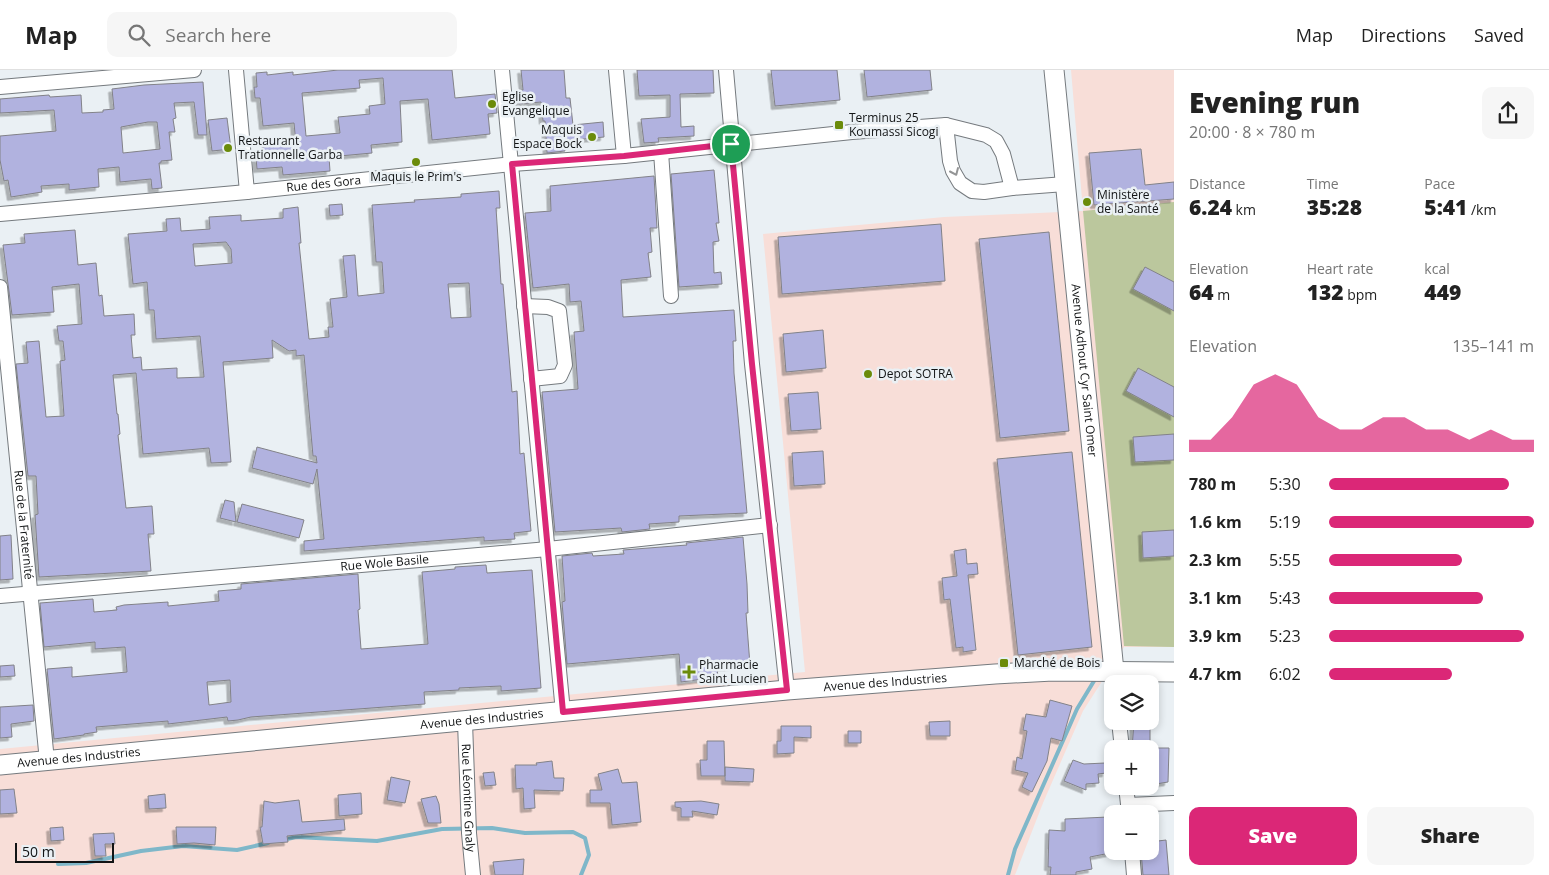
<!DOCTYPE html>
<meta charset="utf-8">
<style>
:root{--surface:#fff;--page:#f6f6f6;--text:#222;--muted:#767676;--line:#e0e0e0;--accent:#db2777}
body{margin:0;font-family:"Open Sans",sans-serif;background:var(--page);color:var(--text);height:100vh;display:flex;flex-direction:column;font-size:19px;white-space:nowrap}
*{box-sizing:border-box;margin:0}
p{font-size:16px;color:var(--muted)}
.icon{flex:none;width:28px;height:28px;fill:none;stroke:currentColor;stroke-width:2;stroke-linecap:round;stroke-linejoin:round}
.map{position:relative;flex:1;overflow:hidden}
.side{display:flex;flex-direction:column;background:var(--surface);width:375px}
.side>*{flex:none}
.controls{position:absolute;left:1104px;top:605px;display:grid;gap:10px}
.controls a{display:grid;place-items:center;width:55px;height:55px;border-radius:10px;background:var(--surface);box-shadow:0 2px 8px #0003;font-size:25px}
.scale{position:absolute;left:15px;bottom:12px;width:99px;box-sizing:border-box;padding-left:5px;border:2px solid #121415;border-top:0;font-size:14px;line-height:18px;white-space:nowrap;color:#121415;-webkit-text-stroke:4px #eaf0f4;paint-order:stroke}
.pin{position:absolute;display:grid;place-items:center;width:42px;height:42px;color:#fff;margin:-21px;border:2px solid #fff;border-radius:50%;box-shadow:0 1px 5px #0007}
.round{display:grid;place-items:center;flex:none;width:52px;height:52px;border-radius:10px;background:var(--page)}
.overview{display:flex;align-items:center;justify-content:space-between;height:85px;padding:0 15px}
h1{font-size:28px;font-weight:800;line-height:38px}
.figures{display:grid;grid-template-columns:repeat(3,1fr);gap:8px;height:85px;padding:5px 15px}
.figures div{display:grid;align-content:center}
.figures b{font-size:21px;font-weight:800}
.figures small{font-size:14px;font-weight:400}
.figures p{font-size:14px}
.chart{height:140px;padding:10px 15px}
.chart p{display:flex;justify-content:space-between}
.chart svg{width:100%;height:90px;margin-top:5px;fill:var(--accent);opacity:.7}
.action{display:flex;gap:10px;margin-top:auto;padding:10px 15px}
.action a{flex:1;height:58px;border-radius:10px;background:var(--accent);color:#fff;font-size:20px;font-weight:800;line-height:58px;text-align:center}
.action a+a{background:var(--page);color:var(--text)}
ul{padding:0 15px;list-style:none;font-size:16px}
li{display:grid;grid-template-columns:80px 60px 1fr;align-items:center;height:38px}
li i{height:12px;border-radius:6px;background:var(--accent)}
header{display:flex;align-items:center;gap:30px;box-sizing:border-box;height:70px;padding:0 25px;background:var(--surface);border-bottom:1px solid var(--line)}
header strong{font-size:24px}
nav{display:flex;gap:28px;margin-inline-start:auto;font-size:18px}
.search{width:350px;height:45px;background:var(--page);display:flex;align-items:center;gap:12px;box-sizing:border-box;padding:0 18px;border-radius:10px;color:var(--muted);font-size:19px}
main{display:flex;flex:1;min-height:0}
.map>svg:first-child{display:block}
</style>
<header>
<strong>Map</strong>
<div class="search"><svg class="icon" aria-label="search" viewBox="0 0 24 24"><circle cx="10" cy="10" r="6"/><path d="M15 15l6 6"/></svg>Search here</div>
<nav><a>Map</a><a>Directions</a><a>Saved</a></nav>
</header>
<main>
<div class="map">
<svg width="1174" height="805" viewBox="0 0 1174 805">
<defs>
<filter id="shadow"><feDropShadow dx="-3.5" dy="3.5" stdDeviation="0" flood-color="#0004"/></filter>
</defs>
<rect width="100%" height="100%" fill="#eaf0f4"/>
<path fill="#f8ded8" d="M1071 0H1174V577H1124L1083 641 1043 733 1015 805H0V679L805 602 763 164 944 147 1083 141Z"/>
<path fill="#bbc79d" d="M1174 132V577L1124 576 1083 141Z"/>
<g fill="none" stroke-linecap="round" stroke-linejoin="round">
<path stroke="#7fb7c9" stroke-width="4" d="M283 770 296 767 377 771 442 759 492 758 525 763 573 762 585 768 589 785 581 805
M58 794 86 793 141 781 183 776 237 780 268 773
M1008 805 1015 779 1077 639 1094 611"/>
</g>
<path fill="#b1b2df" stroke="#828288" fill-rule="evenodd" filter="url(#shadow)" d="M338 0H452L455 28 495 24 497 43 488 44 490 64 432 70 428 29 400 31 402 72 371 75 372 83 329 87 330 101 283 105 282 97 257 99 256 88 262 87V77L296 74 294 53 263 56 260 28H255L254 17H257L256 3 267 2V5L293 2V5ZM383 8 385 34 369 36 370 44 338 47 340 63 306 66 302 23 360 18 359 10Z
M521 0H564L566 28H570L573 55 603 52 604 67 564 71 565 81 547 83 545 51H543L541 32 519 34 518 20H523Z
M637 0H713L714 23 680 24 681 57 694 56V66L658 68 659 72 644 73 641 49 670 47V25L639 26Z
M771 0H837L840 30 775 36Z
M864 0H930L932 20 867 27Z
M203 12 207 65H198L194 32 174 33 176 48 173 49 175 62H169L172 90 161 91V93H159L162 118 152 119 151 109 120 112 119 97 98 99 99 117 69 120V114L41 116 42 122 11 127 8 110 4 111 0 90V66L56 61 54 40 0 43V29L49 25 50 27 81 25 82 43 103 42V40L114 39 112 19 144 15ZM148 52H157L160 79 123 83 121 57Z
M227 48 231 79 212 81 208 50Z
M1141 79 1145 115 1174 112V129L1094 135 1089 83Z
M714 100 719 153H716L719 171 713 172 714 203 721 202 722 214 679 217 671 104Z
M654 106 657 158H650L652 182 648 183 651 207 621 210 623 247 734 240 736 271H733L734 303 747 443 679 446V452L649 454 650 459 622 462 621 458 555 462 542 322 578 319 574 262 584 261 581 231 570 232 569 214 533 218 525 143 551 141 550 116Z
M499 121 500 138H496L501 214H503L512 322 517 321 520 384 524 383 531 461 514 463 515 469 484 471V467L304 481V471L324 469 317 399 313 414 252 398 257 377 317 393 316 386H313L304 285 296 286V280L289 281 272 270 273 288 223 292 231 392 211 393 209 378 143 384 136 303 113 305 117 344H118L120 364 118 365 126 438 152 436 154 464H148L151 501 39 507 35 445 38 444 36 406H28L16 294 28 293 26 272 39 271 46 347 64 346 60 291 65 290 63 271H59L57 256 82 254 79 214 52 217 54 242 12 245 3 175 25 173 24 164 75 160 78 195 96 193 99 226 102 225 104 246 134 244 135 265H131L133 288 141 287 142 300 177 298V308L204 307 200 266 156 269 154 240H149L147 212 133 214 128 164 167 161 166 149 180 148 181 161 210 159 209 147 241 145V151L283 148V139L298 137 301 173H299L309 269 329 267 328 257H333L330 229 347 227 343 186 355 185 358 226 384 223 382 192H376L372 135 415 132 414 130 461 127V124ZM226 172 231 179 232 193 195 196 193 174ZM469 213 471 247 451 248 448 214Z
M342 134 343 145 330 146 329 135Z
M941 154 945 211 782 224 778 167Z
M1049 162 1069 361 1000 368 979 169Z
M1145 197 1174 212V241L1133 219Z
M823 260 826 298 786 302 783 264Z
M1138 298 1174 317V347L1126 321Z
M818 322 821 359 791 361 788 324Z
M1174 364V390L1135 392 1133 367Z
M823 381 825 414 794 416 792 383Z
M1072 382 1092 577 1018 585 997 389Z
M225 430 234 432 236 452 220 448Z
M242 434 304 450 299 468 237 452Z
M1174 460V486L1143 488 1142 462Z
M11 465 13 509 0 510V466Z
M743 467 747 514 748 543H746L750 595 717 598 718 607 681 612 679 584 567 594 562 532 565 531 562 486 592 483 593 486 624 484 623 480 687 475 686 473Z
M966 479 967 494 977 493 978 504 968 505 976 580 963 582V577L956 578 950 529 944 530 942 508 957 506 954 481Z
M486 495 487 503 532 500 541 618 501 621V616L459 618V620L424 622 425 634 251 647 238 650 228 651 227 647 168 654V651L96 657 97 662 84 664V665L54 669 47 599 72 597V607L127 602 125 577 95 579V572L44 577 40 533 93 529 94 542 117 540 116 537 124 535 168 532V536L219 531 218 521 241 519V514L358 504 360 539 358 540 361 579 428 574 422 502 455 499V497ZM230 610 231 632 209 635 207 612Z
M14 595 15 606 0 607V596Z
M1050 630 1072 636 1062 671 1051 668 1047 691 1032 722 1022 717 1028 703 1015 700 1017 687 1022 689 1027 661 1023 660 1026 644 1046 647Z
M33 635 34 651 11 654 12 667 0 668V637Z
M950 651V666H930L929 652Z
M1134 651H1150V679H1132Z
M781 656H811V668L794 667V683L777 684V671H781Z
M848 661H861V673H848Z
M707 671H724L725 706H701L700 690H707Z
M1150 678H1169L1168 712 1150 715Z
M1073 690 1084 694 1105 693 1106 703 1098 704 1099 713 1086 714V720L1064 711Z
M552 691 554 708H564L563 721 534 720 535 738 524 739 523 718 516 719 515 695H537L536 693Z
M725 697 754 699 753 712 725 711Z
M618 699 622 713 637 712 641 752 612 755 610 733H590V720H602L598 704Z
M494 702 496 715 485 716 483 703Z
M391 707 410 711 405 733 387 730Z
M14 719 17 743 0 744V720Z
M361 723 362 744 339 746 338 725Z
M165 724 166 738 149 739 148 726Z
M436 726 439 734 441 753H428L421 729Z
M299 730 302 752 344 749 345 760 287 766 288 772 263 774 260 757H262L264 731 275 733Z
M701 731 719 734 717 745 692 741 693 747H681V738L675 737V732Z
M1108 747 1107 757H1112V775H1109L1110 783 1090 787 1092 799 1076 802V805H1050L1051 797H1048L1049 760 1065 761V749Z
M63 757 64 770 51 771 50 758Z
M176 757H216L215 775 194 773 177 774Z
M114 763 115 774H105L106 786H95L93 764Z
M1166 770 1169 805H1143L1141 781H1150V772Z
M524 789 523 805H495L493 792Z"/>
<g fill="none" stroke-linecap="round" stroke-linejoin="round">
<g stroke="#757a7e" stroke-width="16">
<g id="street">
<path d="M236 0 247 122"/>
<path d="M502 0 563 642"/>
<path d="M616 0 624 86"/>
<path d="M726 0 752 294 787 620"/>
<path d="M0 17 194 0"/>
<path d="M946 55 950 91 953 101 960 113 972 121 984 122 1012 118 1065 114"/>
<path d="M661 82 671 226"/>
<path id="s1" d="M0 144 247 122 512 94 624 86 852 62 946 55 986 65 996 71 1003 84 1012 118"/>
<path id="s2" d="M0 217 47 691"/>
<path d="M524 236 548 237 559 241 565 295 560 306 531 309"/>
<path id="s3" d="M0 526 548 479 770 455"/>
<path d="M1119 651 1122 679"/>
<path id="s4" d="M465 652 469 763 473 805"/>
<path d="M1126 716 1129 743"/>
<path d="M1128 735 1174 733"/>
<path d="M1132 781 1134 805"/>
</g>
</g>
<g stroke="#757a7e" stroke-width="21">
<g id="secondary">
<path id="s5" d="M1054 0 1114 601"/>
<path id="s6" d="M0 695 787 620 995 604 1053 601 1174 602"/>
</g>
</g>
<use href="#street" stroke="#fff" stroke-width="14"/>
<use href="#secondary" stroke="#fff" stroke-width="19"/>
</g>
<defs><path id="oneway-chevron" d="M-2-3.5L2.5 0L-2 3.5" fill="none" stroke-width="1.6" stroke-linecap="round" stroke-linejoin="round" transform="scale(1.25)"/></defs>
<use stroke="#949596" href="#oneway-chevron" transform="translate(955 102) rotate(66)"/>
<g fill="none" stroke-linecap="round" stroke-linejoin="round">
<g stroke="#fff" stroke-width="10">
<path id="route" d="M731 74 752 294 787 620 563 642 512 94 624 86Z"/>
</g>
<use href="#route" stroke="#db2777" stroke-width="6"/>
</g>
<g fill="#6b8b0a" stroke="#eaf0f4" stroke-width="2">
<circle cx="492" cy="34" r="5"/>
<rect x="834" y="50" width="10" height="10" rx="2.5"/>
<circle cx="592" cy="67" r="5"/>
<circle cx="228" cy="78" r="5"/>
<circle cx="416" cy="92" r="5"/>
<circle cx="1087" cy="132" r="5"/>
<circle cx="868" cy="304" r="5"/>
<rect x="999" y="588" width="10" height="10" rx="2.5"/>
<path d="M686.5 594.5h5v5h5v5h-5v5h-5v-5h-5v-5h5z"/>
</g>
<g text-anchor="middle" stroke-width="5" stroke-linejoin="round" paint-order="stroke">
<g font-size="12" fill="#121415" stroke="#eaf0f4" text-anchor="start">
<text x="502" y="31">Eglise<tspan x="502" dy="14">Evangelique</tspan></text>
<text x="849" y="52">Terminus 25<tspan x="849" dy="14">Koumassi Sicogi</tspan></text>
<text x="582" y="64" text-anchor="end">Maquis<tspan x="582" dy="14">Espace Bock</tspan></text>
<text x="238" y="75">Restaurant<tspan x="238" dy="14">Trationnelle Garba</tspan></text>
<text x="416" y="111" text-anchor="middle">Maquis le Prim's</text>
<text x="1097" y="129">Ministère<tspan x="1097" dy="14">de la Santé</tspan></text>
<text x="878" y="308">Depot SOTRA</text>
<text x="1014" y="597">Marché de Bois</text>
<text x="699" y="599">Pharmacie<tspan x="699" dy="14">Saint Lucien</tspan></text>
</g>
<g font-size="12" fill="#121415" stroke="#eaf0f4">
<text dy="4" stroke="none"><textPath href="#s1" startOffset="325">Rue des Gora</textPath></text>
<text dy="4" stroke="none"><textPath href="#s5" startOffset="302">Avenue Adhout Cyr Saint Omer</textPath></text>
<text dy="4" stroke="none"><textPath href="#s2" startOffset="239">Rue de la Fraternité</textPath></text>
<text dy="4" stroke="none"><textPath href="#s3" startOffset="386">Rue Wole Basile</textPath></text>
<text dy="4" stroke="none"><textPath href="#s6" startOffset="889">Avenue des Industries</textPath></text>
<text dy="4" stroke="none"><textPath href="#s6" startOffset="484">Avenue des Industries</textPath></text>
<text dy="4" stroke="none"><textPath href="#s6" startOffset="79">Avenue des Industries</textPath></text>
<text dy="4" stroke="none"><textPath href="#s4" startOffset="76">Rue Léontine Gnaly</textPath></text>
</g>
</g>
</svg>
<div class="controls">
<a><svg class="icon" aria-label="layers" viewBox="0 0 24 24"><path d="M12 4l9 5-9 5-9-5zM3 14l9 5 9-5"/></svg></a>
<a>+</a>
<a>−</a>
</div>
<div class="scale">50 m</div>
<div class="pin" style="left:731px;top:74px;background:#1e9e55"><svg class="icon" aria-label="arrive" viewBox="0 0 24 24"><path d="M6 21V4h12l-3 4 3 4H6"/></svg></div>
</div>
<section class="side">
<div class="overview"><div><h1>Evening run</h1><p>20:00 · 8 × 780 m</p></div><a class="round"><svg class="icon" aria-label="share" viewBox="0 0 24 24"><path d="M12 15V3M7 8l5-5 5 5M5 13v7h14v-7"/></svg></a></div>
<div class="figures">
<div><p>Distance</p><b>6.24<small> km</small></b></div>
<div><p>Time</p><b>35:28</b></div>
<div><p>Pace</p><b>5:41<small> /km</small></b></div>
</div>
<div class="figures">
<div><p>Elevation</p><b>64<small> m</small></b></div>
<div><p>Heart rate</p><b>132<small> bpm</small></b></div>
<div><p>kcal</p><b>449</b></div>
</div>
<div class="chart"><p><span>Elevation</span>135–141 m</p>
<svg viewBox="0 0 160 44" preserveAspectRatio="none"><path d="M0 44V38L10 38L20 27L30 11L40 6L50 11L60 27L70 33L80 33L90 27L100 27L110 33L120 33L130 38L140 33L150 38L160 38V44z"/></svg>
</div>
<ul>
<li><b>780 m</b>5:30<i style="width:88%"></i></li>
<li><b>1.6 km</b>5:19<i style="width:100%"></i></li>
<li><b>2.3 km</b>5:55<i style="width:65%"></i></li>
<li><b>3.1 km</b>5:43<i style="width:75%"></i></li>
<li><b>3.9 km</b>5:23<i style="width:95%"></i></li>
<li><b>4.7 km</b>6:02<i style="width:60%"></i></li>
</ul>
<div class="action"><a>Save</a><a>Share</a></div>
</section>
</main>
